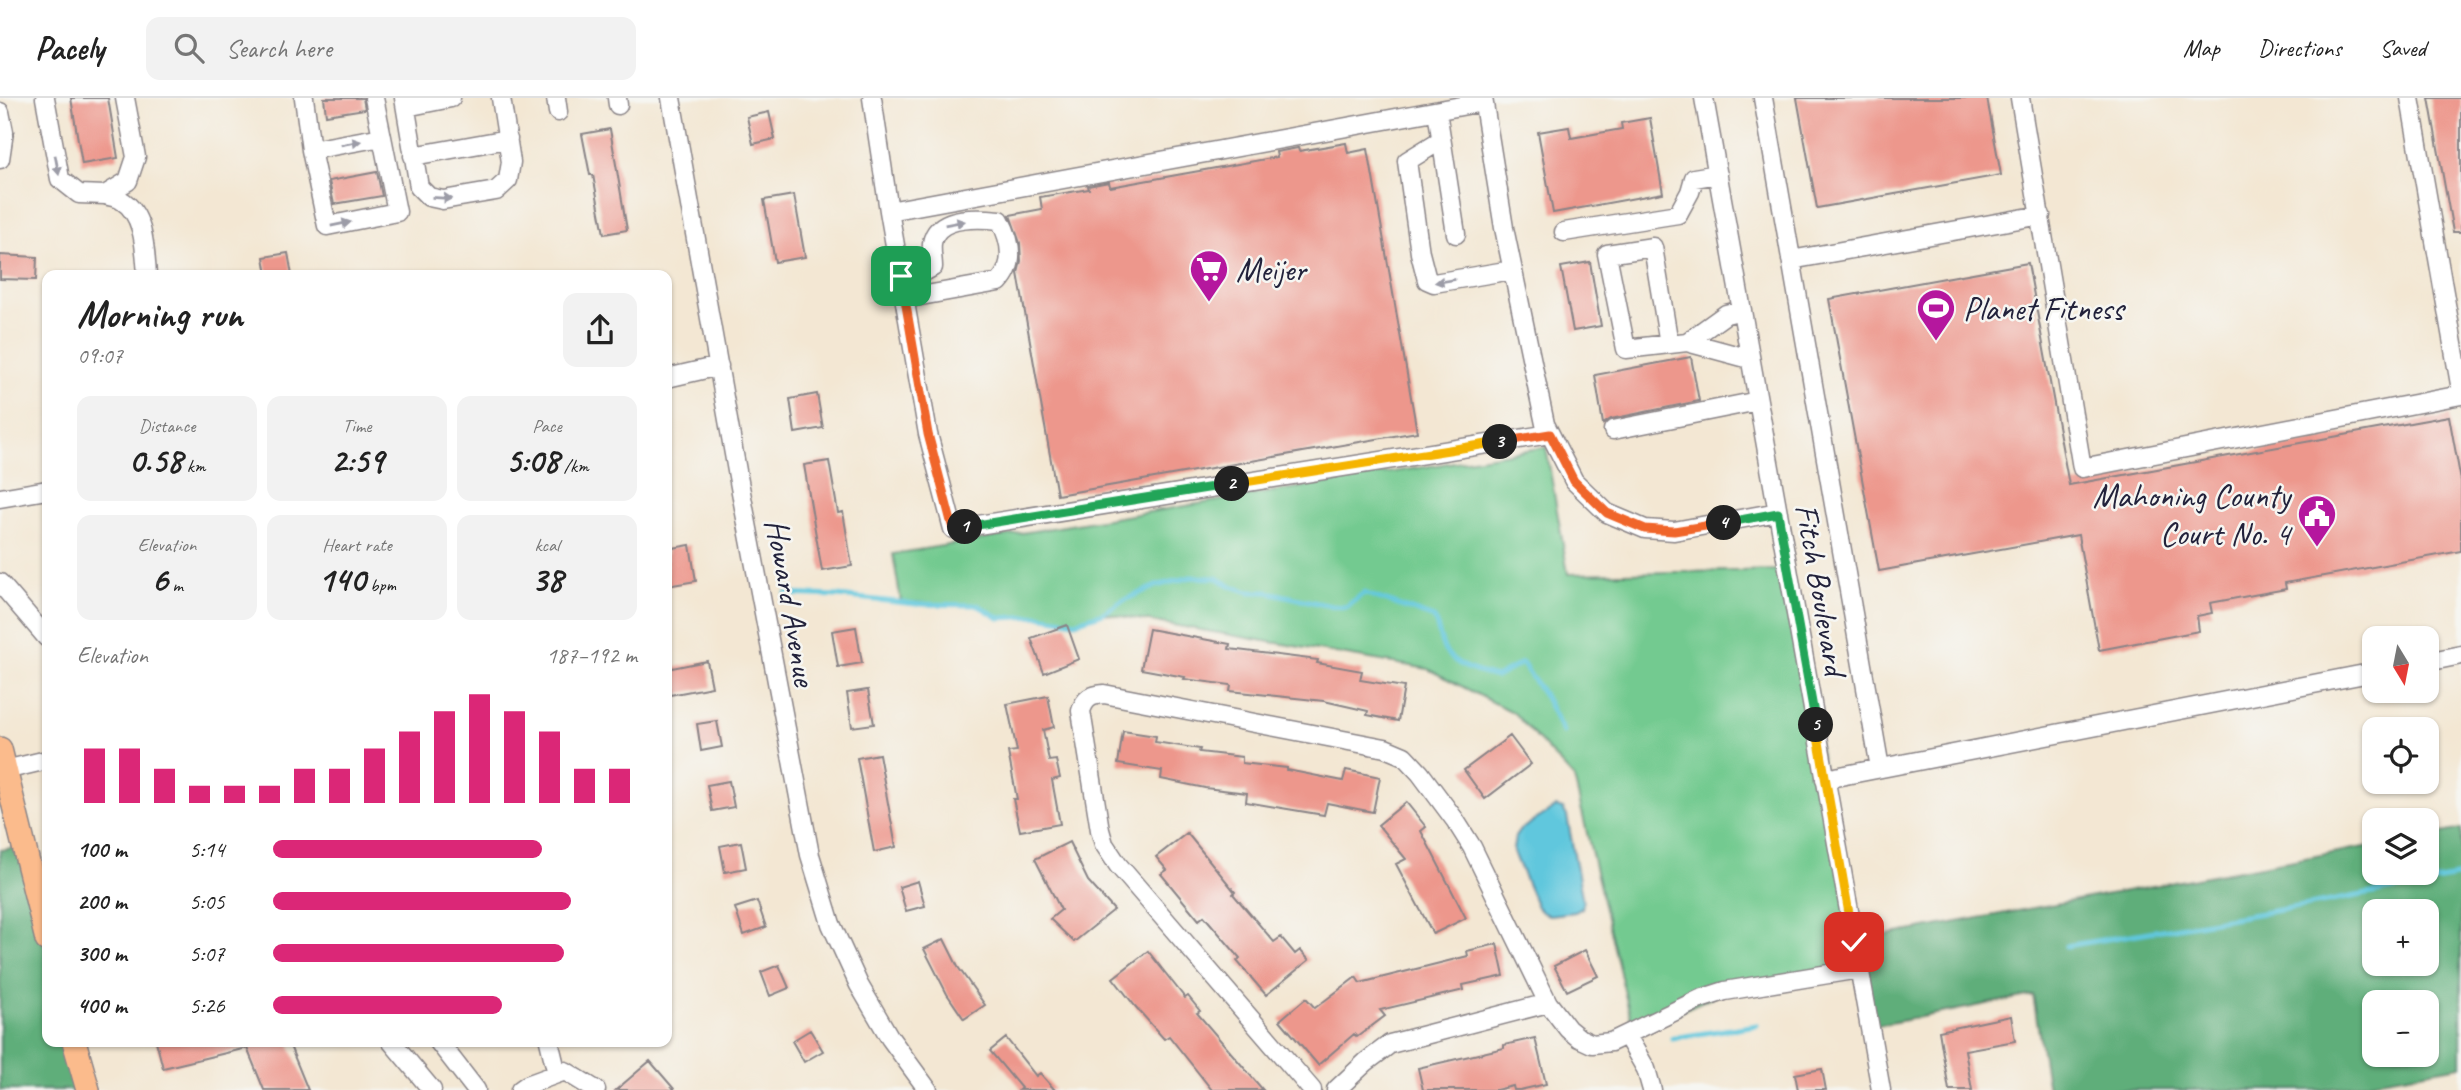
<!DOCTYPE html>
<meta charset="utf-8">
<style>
:root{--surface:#fff;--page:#f2f2f2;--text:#222;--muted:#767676;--line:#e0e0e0;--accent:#db2777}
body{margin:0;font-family:Caveat,sans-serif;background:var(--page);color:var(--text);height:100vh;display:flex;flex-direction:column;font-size:26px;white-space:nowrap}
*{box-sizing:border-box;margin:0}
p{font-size:23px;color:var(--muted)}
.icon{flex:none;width:38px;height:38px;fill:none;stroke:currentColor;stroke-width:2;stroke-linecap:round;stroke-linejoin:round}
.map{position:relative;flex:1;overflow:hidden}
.sheet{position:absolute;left:42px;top:172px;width:630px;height:777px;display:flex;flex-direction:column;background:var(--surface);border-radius:14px;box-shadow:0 2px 5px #0004}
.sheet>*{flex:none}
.needle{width:46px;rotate:170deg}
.fabs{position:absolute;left:2362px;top:528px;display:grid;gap:14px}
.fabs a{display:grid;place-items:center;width:77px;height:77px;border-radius:14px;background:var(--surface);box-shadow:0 2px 5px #0004;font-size:35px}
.pin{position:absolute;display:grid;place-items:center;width:60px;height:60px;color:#fff;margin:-30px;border-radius:14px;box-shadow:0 4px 10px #0006}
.km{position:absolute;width:35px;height:35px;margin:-18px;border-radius:50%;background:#222;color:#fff;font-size:19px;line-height:35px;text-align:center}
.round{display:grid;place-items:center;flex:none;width:74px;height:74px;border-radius:14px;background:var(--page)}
.head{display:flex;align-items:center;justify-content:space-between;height:119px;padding:0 35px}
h1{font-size:38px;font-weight:700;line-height:52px}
.metrics{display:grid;grid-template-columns:repeat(3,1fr);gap:10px;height:119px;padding:7px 35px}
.metrics div{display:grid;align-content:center;border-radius:14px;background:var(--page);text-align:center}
.metrics b{font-size:35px;font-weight:700}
.metrics small{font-size:19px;font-weight:400}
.metrics p{font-size:19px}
.chart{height:196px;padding:14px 35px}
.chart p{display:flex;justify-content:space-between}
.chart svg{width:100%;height:126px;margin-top:7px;stroke:var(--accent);stroke-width:6}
ul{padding:0 35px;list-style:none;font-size:23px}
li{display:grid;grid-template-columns:112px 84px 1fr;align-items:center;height:52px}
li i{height:18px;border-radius:9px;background:var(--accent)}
header{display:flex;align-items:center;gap:42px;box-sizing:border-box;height:98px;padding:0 35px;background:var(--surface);border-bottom:2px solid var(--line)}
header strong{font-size:33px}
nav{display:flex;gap:38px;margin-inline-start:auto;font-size:24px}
.search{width:490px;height:63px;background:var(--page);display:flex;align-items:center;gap:18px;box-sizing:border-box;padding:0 24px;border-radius:14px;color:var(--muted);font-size:26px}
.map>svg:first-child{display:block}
</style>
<header>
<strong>Pacely</strong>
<div class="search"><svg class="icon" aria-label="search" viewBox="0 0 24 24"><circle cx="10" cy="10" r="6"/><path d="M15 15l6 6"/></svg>Search here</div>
<nav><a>Map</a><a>Directions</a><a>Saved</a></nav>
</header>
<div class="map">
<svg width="2461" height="992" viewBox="0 0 2461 992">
<rect width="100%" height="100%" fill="#f6f6f2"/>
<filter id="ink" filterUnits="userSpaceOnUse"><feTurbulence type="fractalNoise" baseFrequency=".0143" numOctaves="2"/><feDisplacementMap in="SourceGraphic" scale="14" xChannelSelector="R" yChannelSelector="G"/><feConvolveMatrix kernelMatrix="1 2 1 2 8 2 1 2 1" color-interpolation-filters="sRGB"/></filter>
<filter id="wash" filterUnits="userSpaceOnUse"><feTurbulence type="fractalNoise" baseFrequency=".00686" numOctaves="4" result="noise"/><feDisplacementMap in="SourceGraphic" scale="28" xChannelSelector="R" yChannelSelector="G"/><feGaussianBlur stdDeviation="1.57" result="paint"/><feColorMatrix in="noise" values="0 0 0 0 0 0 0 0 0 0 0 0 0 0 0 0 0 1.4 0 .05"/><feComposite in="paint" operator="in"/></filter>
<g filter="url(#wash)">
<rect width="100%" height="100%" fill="#f3e7d3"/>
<path fill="#73ca90" stroke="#4a7666" stroke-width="2" d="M1546 349 1568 476 1788 472 1859 871 1725 893 1634 934 1574 680 1514 615 1428 571 1103 515 1075 524 1039 518 999 520 978 507 901 504 893 456Z"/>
<path fill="#5eae7a" stroke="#40685a" stroke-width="2" fill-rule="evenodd" d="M2461 731V968L2323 992H2048L2033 897 1870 929 1854 843 2375 747V775H2427V738ZM2375 814H2427V866H2375ZM2375 905H2427V957H2375Z
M24 748 47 842V943H74L88 992H0V752Z"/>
<path fill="#60c7dd" stroke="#41748c" stroke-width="2" d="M1556 709 1563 711 1567 718 1583 804 1582 810 1575 814 1549 817 1543 815 1537 809 1513 752 1515 739 1520 732Z"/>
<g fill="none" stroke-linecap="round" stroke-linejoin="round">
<path stroke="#60c7dd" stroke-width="5" d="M786 496 837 498 916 506 978 507 999 520 1039 518 1075 524 1103 515 1122 503 1156 488 1191 479 1217 480 1231 488 1249 494H1268L1331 508 1346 509 1364 495 1434 520C1438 529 1441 546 1445 553 1458 570 1478 574 1496 579L1522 565 1545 599 1563 634
M2066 848 2315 806 2461 778
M1672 940 1757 927"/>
</g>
<g id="blocks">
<path fill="#ed978c" d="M71 0H108L118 60 82 66Z
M324 0H363L365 11 326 17Z
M1797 0H1987L2001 77 1817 110Z
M2429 0H2461V134H2453Z
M769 14 775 41 753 46 747 19Z
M1650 20 1663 95 1553 115 1538 34 1569 29 1571 40 1622 31 1621 25Z
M610 31 627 132 604 136 593 77H590L582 36Z
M1346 45 1348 55 1368 51 1417 334 1057 397 1018 175 1021 163 1020 145 1010 117 1042 111 1040 99 1089 91 1088 88 1109 84 1110 89 1277 59 1276 54 1298 50 1299 53Z
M377 74 382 98 334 106 329 83Z
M794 97 805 159 775 164 764 102Z
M288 155 292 177H267L264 159Z
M0 157 37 159 36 182 0 181Z
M1590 164 1601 228 1573 233 1561 169Z
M2028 165 2069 387 2449 318 2461 383V453L2285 485 2286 491 2210 505 2212 515 2197 518 2199 533 2099 552 2078 437 1879 473 1829 201Z
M1691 259 1699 303 1611 321 1603 326 1595 277Z
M817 296 823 330 795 335 790 301Z
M829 363 838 415 843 414 852 468 822 473 804 367Z
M690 447 696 483 667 488V451Z
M1067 527 1079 561 1044 575 1031 540Z
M856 529 862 565 838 569 832 533Z
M1149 531 1230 546 1229 551 1318 562 1317 565 1362 573 1360 582 1404 589 1398 623 1367 617 1368 613 1324 603 1230 593 1231 587 1184 581 1185 579 1141 571Z
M707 563 712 589 670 597 667 571Z
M868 592 874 626 852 629 847 595Z
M1048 598 1054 629 1043 632 1049 663 1056 662 1060 680 1052 682 1060 726 1020 733 1013 701H1017L1008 654 1017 653 1007 606Z
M717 623 722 649 701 653 697 626Z
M1123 633 1156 638 1155 644 1200 651 1199 654 1242 659V665L1287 670V672L1343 683 1346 672 1380 679 1373 714 1327 705 1324 717 1246 704 1247 695 1205 690 1161 681 1162 673 1118 666Z
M1510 638 1531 666 1485 701 1464 672Z
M879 656 896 749 874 754 857 660Z
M729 683 734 709 712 713 707 687Z
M1406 704 1426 729 1421 733 1466 820 1433 836 1396 766 1406 761 1378 727Z
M1187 735 1235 794 1233 796 1274 844 1281 839 1295 856 1300 852 1309 862 1266 897 1237 863 1240 860 1204 818 1199 822 1161 776 1167 772 1156 759Z
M741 744 746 770 725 774 720 748Z
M1069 744 1088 783 1114 812 1074 844 1050 821 1061 812 1035 761Z
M918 783 925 808 906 813 899 789Z
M757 803 766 829 744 837 735 810Z
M944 841 958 869 985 907 964 921 947 896 924 851Z
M1497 846 1504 878 1463 887 1464 892 1380 912 1385 918 1357 939 1354 936 1318 967 1280 922 1306 900 1315 910 1356 879 1360 885 1468 858 1467 853Z
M1585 852 1598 878 1567 893 1554 868Z
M1148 853 1185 900 1188 898 1200 913 1197 915 1263 992H1212L1169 938 1164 941 1135 908 1113 880Z
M779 867 789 890 770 898 761 874Z
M2011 918 2015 943 1965 952 1972 992H1949L1939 933Z
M810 932 823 953 804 964 792 943Z
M1006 940 1036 978 1040 975 1055 992H1019L1021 990 990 953Z
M1535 940 1546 986 1520 992H1514L1513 988 1496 992H1423L1418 970 1504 950V947Z
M156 943H288L308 992H264L247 950 163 970Z
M650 963 675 992H616Z
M1822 971 1826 992H1798L1795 976Z"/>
</g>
</g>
<g filter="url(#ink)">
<use href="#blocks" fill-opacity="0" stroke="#8a8487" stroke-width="2"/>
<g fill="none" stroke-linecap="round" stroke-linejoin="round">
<g stroke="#8a8487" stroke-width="21">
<path id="minor" d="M45 0 60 81 79 96 105 97 128 83 136 59 125 0
M304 0 311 52 382 39 374 0
M404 0 419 89 429 99 443 102 496 93 508 82 511 64 501 0
M556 0 558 14
M617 0 618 7
M671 0 737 373 810 757 831 826 859 887 890 940 928 992
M872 0 889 113 1483 4
M1483 0 1504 130 1545 326 1574 383 1607 415 1645 431 1674 433 1778 414
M1704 0 1881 992
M1763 0 1880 670
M2020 0 2082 370 2461 297
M2410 0 2461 292
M406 9 451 0
M1437 13 1456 136
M0 14 4 34 0 61
M1441 42 1407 63 1420 155 1427 182 1434 185 1512 172
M311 52 327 128 397 114 382 39
M413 58 508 41
M105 97C110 99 117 99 121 102 145 116 145 153 147 177
M889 113 928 336 953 431 1550 336
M1564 134 1678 116 1690 94 1694 80 1718 76
M1791 162 2041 117
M901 178 924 174 933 169C933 160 930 149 933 141 941 117 980 120 1000 122 1011 143 1016 166 999 184L904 201
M1742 212 1726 216 1687 244 1750 261
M1669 246 1653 149 1607 156 1626 251 1687 244
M667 280 719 268
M1613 332 1758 303
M0 400 47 392
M0 485 47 540
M2427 564 2461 557
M5 672 47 662
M1825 681 2375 574
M1627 938 1646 971 1652 992
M391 943 432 992
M438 943 476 992
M549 943 557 976
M520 992 527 987 565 973 596 992
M1312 992 1118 767 1104 746 1100 732 1081 613C1085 600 1091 597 1104 596L1385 650 1404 658 1420 675 1455 722 1472 749 1548 905 1568 931 1579 940 1592 946 1611 944 1700 901 1725 893 1859 871
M1336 992 1366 964 1390 946 1548 905"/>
</g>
<g stroke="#8a8487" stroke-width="26">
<path id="major" d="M0 651 47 842
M74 943 88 992"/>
</g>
<use href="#minor" stroke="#fff" stroke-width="18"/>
<use href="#major" stroke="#fbbb8c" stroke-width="23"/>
</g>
<defs><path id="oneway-solid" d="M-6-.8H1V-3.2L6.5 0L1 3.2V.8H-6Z" transform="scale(1.75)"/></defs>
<g fill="#9c9ca7">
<use href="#oneway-solid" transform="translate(351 45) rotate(-10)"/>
<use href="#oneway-solid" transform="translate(57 67) rotate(79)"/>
<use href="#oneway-solid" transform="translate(442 100) rotate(3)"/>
<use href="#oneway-solid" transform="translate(955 125) rotate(-10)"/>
<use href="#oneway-solid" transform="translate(341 126) rotate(-11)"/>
<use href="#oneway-solid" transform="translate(1445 183) rotate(171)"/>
</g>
</g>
<g fill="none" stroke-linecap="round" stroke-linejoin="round" filter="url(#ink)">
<g stroke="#fff" stroke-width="14">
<path id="split-1" d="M901 178 928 336 953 431 965 429"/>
</g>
<g stroke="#fff" stroke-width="14">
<path id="split-2" d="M965 429 1232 386"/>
</g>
<g stroke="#fff" stroke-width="14">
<path id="split-3" d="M1232 386 1500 344"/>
</g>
<g stroke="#fff" stroke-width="14">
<path id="split-4" d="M1500 344 1550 336 1574 383 1607 415 1645 431 1674 433 1724 425"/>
</g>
<g stroke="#fff" stroke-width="14">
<path id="split-5" d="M1724 425 1778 415 1816 627"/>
</g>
<g stroke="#fff" stroke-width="14">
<path id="split-6" d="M1816 627 1854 844"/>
</g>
<use href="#split-1" stroke="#f0652b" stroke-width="9"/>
<use href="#split-2" stroke="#22a559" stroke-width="9"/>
<use href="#split-3" stroke="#f5b400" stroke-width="9"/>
<use href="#split-4" stroke="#f0652b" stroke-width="9"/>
<use href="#split-5" stroke="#22a559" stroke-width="9"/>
<use href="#split-6" stroke="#f5b400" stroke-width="9"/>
</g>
<defs>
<g id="supermarket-pin" transform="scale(2.0125)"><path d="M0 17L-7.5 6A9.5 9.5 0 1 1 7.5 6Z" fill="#b5179e" stroke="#f6f6f2"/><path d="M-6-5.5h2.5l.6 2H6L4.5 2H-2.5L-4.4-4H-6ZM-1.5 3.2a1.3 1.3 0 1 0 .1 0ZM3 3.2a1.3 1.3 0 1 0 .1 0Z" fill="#fff"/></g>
<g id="stadium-pin" transform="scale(2.0125)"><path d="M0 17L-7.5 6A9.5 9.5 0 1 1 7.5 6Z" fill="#b5179e" stroke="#f6f6f2"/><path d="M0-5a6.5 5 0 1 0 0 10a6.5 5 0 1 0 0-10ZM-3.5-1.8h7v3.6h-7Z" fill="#fff"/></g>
<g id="civic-pin" transform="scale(2.0125)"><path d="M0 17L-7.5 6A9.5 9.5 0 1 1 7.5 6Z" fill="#b5179e" stroke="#f6f6f2"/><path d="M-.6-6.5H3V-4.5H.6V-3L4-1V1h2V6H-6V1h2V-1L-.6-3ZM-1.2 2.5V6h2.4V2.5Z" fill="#fff"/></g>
</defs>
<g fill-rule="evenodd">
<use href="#supermarket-pin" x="1209" y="171"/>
<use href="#stadium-pin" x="1936" y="210"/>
<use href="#civic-pin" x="2317" y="416"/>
</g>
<g text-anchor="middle" stroke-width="5" stroke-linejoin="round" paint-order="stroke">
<g font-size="33" fill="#22223b" stroke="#f6f6f2" text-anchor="start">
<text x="1236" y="183">Meijer</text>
<text x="1963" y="222">Planet Fitness</text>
<text x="2290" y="409" text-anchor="end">Mahoning County<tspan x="2290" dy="38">Court No. 4</tspan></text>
</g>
<g font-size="33" fill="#22223b" stroke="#f6f6f2">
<text transform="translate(1822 491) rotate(80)" y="12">Fitch Boulevard</text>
<text transform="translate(792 504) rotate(80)" y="12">Howard Avenue</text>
</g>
</g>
</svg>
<div class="fabs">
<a><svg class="needle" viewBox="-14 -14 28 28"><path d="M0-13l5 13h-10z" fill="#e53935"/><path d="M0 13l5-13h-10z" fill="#767676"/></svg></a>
<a><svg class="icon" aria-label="locate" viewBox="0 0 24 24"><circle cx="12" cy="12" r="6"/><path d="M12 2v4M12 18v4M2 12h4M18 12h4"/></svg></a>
<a><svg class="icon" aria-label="layers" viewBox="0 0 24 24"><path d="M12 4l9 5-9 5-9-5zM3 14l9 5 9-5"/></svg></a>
<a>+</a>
<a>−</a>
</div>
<div class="pin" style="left:901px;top:178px;background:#1e9e55"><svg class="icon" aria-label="arrive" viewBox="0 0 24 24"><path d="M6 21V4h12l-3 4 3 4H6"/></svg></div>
<div class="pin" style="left:1854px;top:844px;background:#d93025"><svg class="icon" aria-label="check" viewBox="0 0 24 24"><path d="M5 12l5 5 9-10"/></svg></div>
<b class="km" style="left:965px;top:429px">1</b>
<b class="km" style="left:1232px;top:386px">2</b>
<b class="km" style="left:1500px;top:344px">3</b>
<b class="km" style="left:1724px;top:425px">4</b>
<b class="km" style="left:1816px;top:627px">5</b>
<section class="sheet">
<div class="head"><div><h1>Morning run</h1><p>09:07</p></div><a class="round"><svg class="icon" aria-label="share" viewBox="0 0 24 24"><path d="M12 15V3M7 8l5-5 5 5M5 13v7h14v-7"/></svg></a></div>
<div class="metrics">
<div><p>Distance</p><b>0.58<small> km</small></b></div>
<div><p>Time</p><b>2:59</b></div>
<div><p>Pace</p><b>5:08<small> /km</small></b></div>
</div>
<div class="metrics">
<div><p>Elevation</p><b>6<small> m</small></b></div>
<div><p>Heart rate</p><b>140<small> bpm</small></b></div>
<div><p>kcal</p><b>38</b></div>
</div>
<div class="chart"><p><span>Elevation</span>187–192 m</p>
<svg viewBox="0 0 160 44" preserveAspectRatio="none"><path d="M5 44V25M15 44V25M25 44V32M35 44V38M45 44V38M55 44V38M65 44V32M75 44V32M85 44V25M95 44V19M105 44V12M115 44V6M125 44V12M135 44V19M145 44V32M155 44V32"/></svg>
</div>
<ul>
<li><b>100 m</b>5:14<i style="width:74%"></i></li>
<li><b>200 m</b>5:05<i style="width:82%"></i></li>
<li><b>300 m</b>5:07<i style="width:80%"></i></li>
<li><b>400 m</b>5:26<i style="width:63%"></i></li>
</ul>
</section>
</div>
